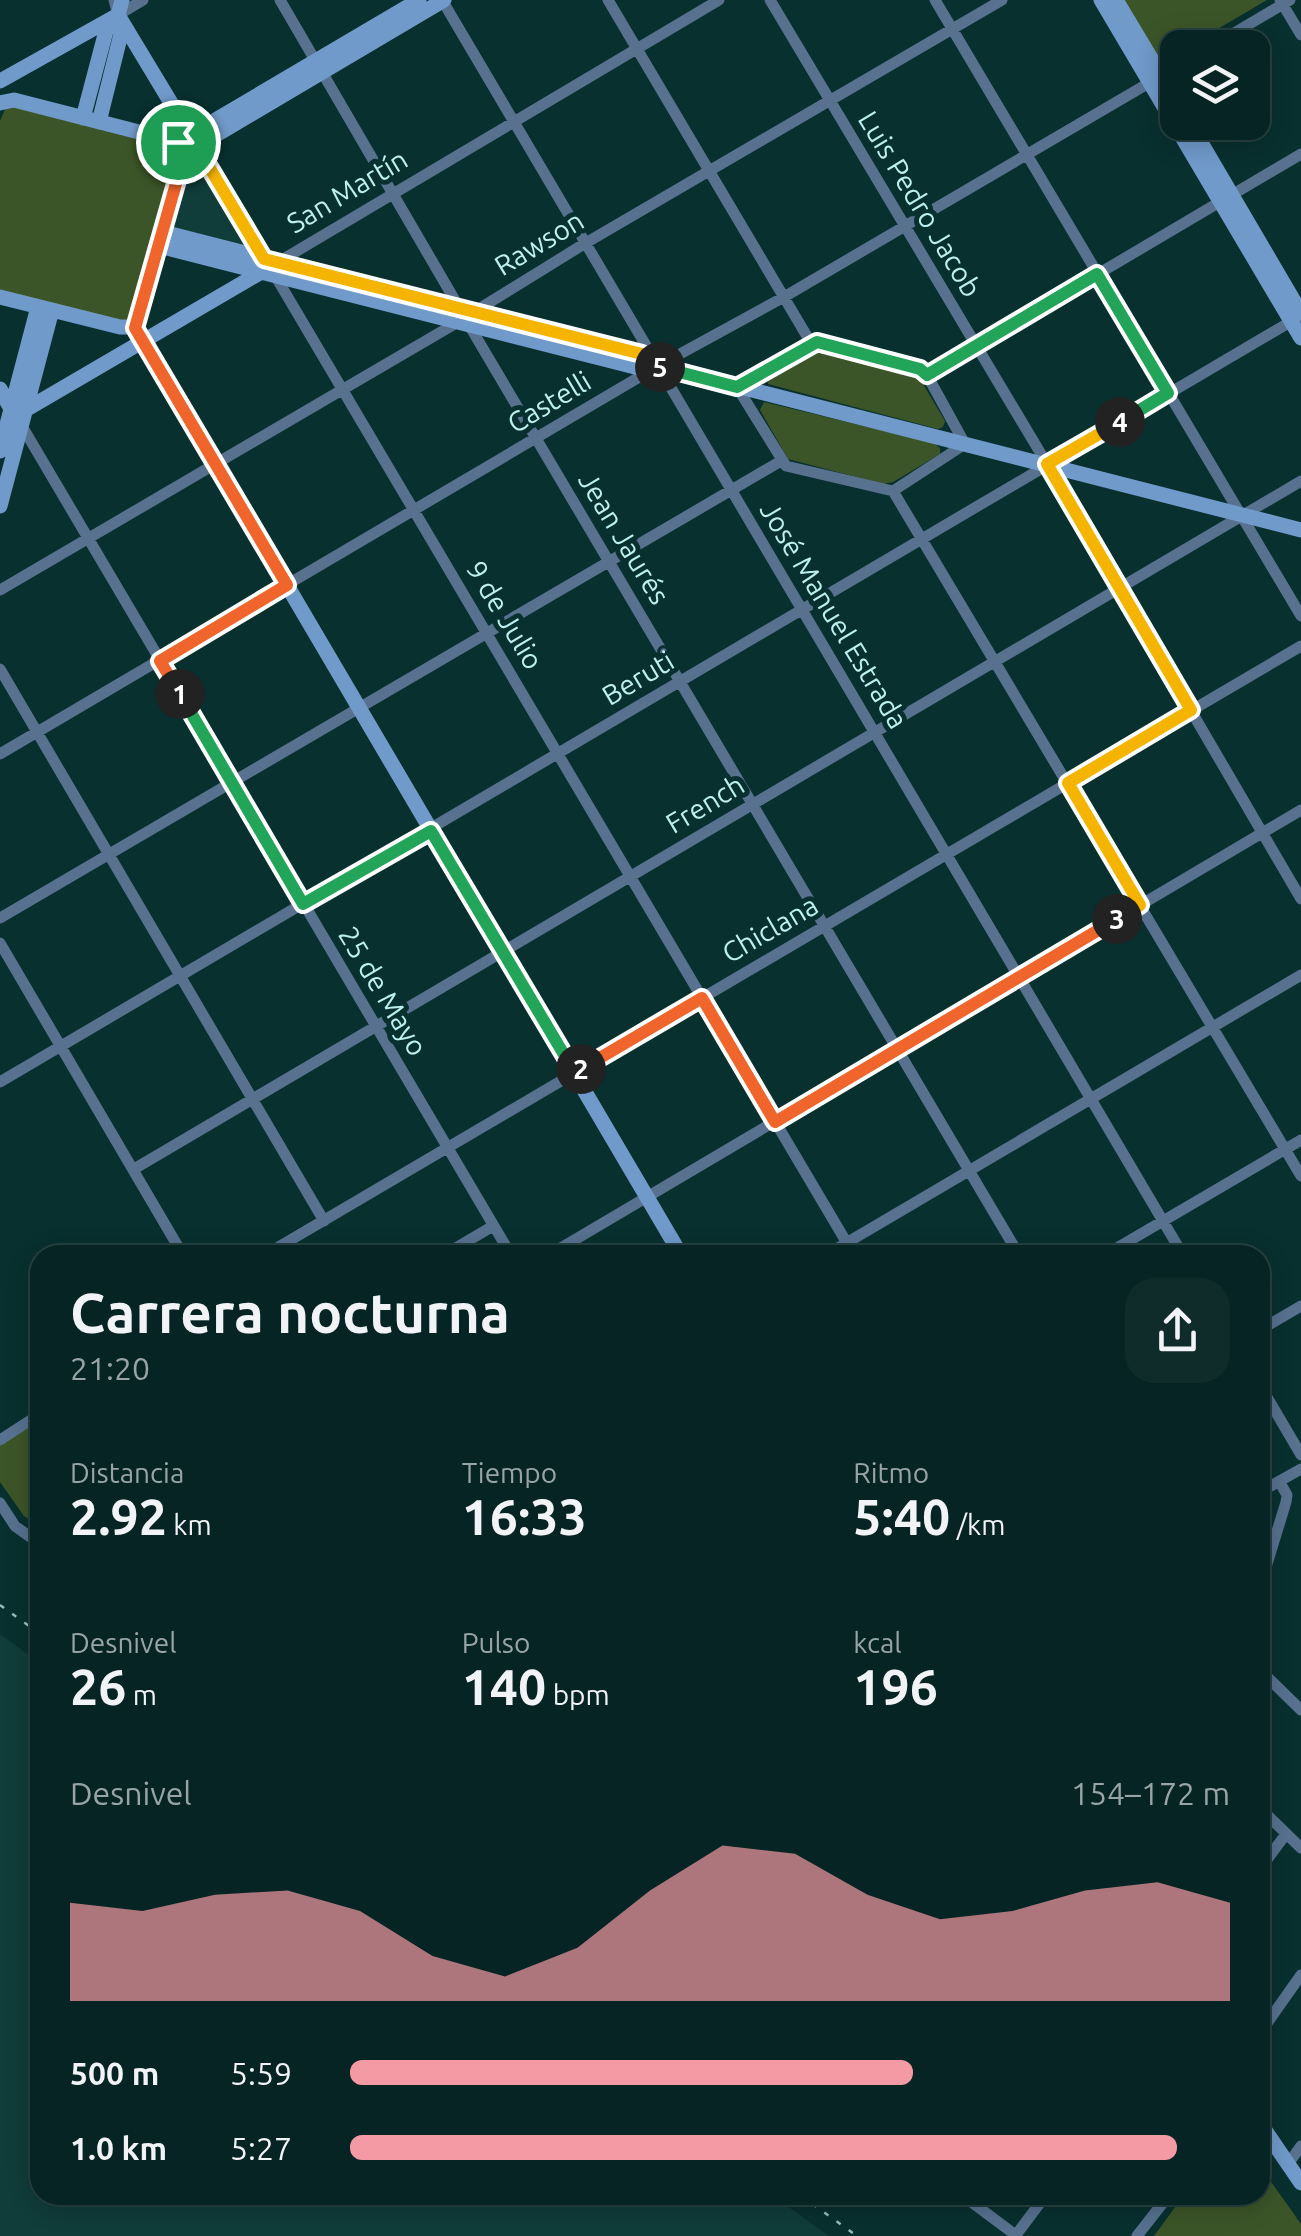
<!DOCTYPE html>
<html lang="es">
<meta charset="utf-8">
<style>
:root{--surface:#062423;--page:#0f2c2b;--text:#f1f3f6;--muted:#98a4a6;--line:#274141;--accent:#f49aa4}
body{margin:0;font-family:Ubuntu,sans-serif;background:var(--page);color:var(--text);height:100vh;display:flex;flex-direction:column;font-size:38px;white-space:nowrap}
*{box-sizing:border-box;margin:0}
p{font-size:32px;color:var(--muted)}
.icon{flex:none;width:55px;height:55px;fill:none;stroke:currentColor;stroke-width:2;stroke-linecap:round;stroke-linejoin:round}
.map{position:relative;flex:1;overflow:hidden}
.panel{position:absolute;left:30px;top:1245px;width:1240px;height:960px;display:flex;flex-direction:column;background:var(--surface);border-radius:30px;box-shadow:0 5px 25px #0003,0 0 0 2px var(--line)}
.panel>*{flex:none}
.fabs{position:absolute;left:1160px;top:30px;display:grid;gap:20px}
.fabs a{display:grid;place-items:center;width:110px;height:110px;border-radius:20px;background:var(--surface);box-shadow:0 5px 25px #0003,0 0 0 2px var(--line);font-size:50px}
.pin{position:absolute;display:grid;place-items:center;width:85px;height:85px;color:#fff;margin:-42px;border:5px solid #fff;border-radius:50%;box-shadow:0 2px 10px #0007}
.km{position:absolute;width:50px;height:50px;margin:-25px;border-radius:50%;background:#222;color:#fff;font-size:28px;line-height:50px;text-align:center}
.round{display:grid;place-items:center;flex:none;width:105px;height:105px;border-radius:30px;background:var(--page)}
.headline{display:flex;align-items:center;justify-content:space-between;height:170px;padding:0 40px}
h1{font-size:55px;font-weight:700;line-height:75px}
.stats{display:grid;grid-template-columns:repeat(3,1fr);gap:15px;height:170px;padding:10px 40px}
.stats div{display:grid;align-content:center}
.stats b{font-size:50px;font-weight:700}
.stats small{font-size:28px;font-weight:400}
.stats p{font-size:28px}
.chart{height:280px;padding:20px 40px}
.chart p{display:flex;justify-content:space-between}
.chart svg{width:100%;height:180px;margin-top:10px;fill:var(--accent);opacity:.7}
ul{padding:0 40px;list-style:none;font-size:32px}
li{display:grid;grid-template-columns:160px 120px 1fr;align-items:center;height:75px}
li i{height:25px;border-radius:12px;background:var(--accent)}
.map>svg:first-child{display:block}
</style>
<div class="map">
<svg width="1301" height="2236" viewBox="0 0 1301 2236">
<rect width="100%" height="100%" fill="#08302f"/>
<path fill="#103c3a" d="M198 156 247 239 242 247 171 229 188 157Z
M0 1634 40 1663V2195H772L829 2236H0Z"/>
<path fill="#3c5528" d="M1123 0H1267L1187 47 1178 48 1177 53 1161 63Z
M13 105 170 144 178 150 131 320 125 322 0 290V121L6 107Z
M814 349 917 374 945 421 943 427 938 429 768 384 769 376Z
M764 402 934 443 940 448V454L893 482 883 484 788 459 760 410Z
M40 1412V1526L24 1516 0 1482V1439Z
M1260 2166 1301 2224V2236H1154L1184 2195H1260Z"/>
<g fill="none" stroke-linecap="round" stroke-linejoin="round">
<path stroke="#57718f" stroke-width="11" d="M114 0 118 15 143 0
M280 0 460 309
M442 0 1183 1255
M608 0 811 343
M719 0 270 267 854 1255
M770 0 1047 464 1301 899
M935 0 1301 616
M1280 0 1301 35
M1209 48 1290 0
M474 312 584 244 1002 0
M469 325 1019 1255
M817 342 920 369 927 375 965 444 893 491 786 466 737 387Z
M927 375 1301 154
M19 421 511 1255
M893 491 1301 1176
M0 590 458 322
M0 669 324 1221
M0 754 658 366 784 297 1178 66
M0 918 781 461
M0 943 183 1255
M0 1082 1297 318
M134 1169 1301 481
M265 1255 1301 646
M444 1255 493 1226
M549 1255 1301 810
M826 1255 1301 975
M1105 1255 1301 1140
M1260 1330 1301 1306
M1260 1385 1301 1455
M0 1440 40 1414
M1260 1492 1301 1469
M0 1503 15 1526 40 1544
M1260 1587 1286 1502 1287 1495 1279 1481
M1260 1670 1301 1710
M1260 1808 1301 1848
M1260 1869 1286 1834
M1260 2033 1301 1975
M1288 2164 1301 2146
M962 2195 1017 2236
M1016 2235 1046 2195
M1137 2236 1169 2195"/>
<path stroke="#709aca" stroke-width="15" d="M1101 0 1301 338
M1116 0 1178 103
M0 81 118 15
M0 103 14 100 178 142 184 146 185 153 135 327H120L0 297
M83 118 106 31 118 15 122 0
M99 122 121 34 118 19
M1189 122 1301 313
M185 138 419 0
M189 151 444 0
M163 232 642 354 658 366
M159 246 639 368 658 366 1301 530
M135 327 681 1255
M0 389 15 416 270 267 118 15
M0 451 38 307
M0 506 52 310
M1260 2123 1301 2183"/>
<path stroke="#90c1bf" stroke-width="2.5" stroke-dasharray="5 10" stroke-linecap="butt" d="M0 1605 40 1634
M800 2195 857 2236"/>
</g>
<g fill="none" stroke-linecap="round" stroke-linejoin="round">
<g stroke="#fff" stroke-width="20">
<path id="split-1" d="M178 142 184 146 185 152 135 328 287 585 160 661 180 694"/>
</g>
<g stroke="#fff" stroke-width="20">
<path id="split-2" d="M180 694 303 904 431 831 575 1073 581 1069"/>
</g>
<g stroke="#fff" stroke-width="20">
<path id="split-3" d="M581 1069 702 998 775 1122 1117 919"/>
</g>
<g stroke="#fff" stroke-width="20">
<path id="split-4" d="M1117 919 1140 905 1068 783 1191 710 1047 464 1120 422"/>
</g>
<g stroke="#fff" stroke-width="20">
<path id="split-5" d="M660 367 737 387 817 342 920 369 927 375 1097 274 1168 393 1120 422"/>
</g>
<g stroke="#fff" stroke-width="20">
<path id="split-6" d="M178 142 190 135 264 259 642 354 660 367"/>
</g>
<use href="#split-1" stroke="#f0652b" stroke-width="12"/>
<use href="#split-2" stroke="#22a559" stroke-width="12"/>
<use href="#split-3" stroke="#f0652b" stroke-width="12"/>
<use href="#split-4" stroke="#f5b400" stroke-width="12"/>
<use href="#split-5" stroke="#22a559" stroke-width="12"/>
<use href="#split-6" stroke="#f5b400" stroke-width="12"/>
</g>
<g text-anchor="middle" stroke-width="10" stroke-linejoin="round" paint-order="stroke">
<g font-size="28" fill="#bdf1ef" stroke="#08302f">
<text transform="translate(347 191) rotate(-31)" y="10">San Martín</text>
<text transform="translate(920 204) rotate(59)" y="10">Luis Pedro Jacob</text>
<text transform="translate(539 243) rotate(-31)" y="10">Rawson</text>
<text transform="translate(549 402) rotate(-31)" y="10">Castelli</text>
<text transform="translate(624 538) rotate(59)" y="10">Jean Jaurés</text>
<text transform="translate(505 615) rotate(59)" y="10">9 de Julio</text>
<text transform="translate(834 615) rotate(59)" y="10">José Manuel Estrada</text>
<text transform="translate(638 678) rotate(-31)" y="10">Beruti</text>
<text transform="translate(705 804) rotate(-31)" y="10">French</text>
<text transform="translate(770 929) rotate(-30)" y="10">Chiclana</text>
<text transform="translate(383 991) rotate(59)" y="10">25 de Mayo</text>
</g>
</g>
</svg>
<div class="fabs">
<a><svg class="icon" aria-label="layers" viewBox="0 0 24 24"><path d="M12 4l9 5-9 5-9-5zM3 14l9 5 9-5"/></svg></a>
</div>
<div class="pin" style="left:178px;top:142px;background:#1e9e55"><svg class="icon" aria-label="arrive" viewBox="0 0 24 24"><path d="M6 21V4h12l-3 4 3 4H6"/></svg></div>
<b class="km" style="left:180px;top:694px">1</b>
<b class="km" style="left:581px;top:1069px">2</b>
<b class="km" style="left:1117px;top:919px">3</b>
<b class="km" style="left:1120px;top:422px">4</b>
<b class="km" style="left:660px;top:367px">5</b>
<section class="panel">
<div class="headline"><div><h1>Carrera nocturna</h1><p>21:20</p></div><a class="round"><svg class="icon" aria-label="share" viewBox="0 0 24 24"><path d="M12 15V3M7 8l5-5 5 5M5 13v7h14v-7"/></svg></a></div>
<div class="stats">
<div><p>Distancia</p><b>2.92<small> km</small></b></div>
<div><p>Tiempo</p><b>16:33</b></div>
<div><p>Ritmo</p><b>5:40<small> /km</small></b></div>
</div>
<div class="stats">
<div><p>Desnivel</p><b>26<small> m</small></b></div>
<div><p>Pulso</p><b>140<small> bpm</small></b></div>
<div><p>kcal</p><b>196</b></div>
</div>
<div class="chart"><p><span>Desnivel</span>154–172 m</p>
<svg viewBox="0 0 160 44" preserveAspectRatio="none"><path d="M0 44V20L10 22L20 18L30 17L40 22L50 33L60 38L70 31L80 17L90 6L100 8L110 18L120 24L130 22L140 17L150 15L160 20V44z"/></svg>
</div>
<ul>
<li><b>500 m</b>5:59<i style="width:64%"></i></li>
<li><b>1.0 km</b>5:27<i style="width:94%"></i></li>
</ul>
</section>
</div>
